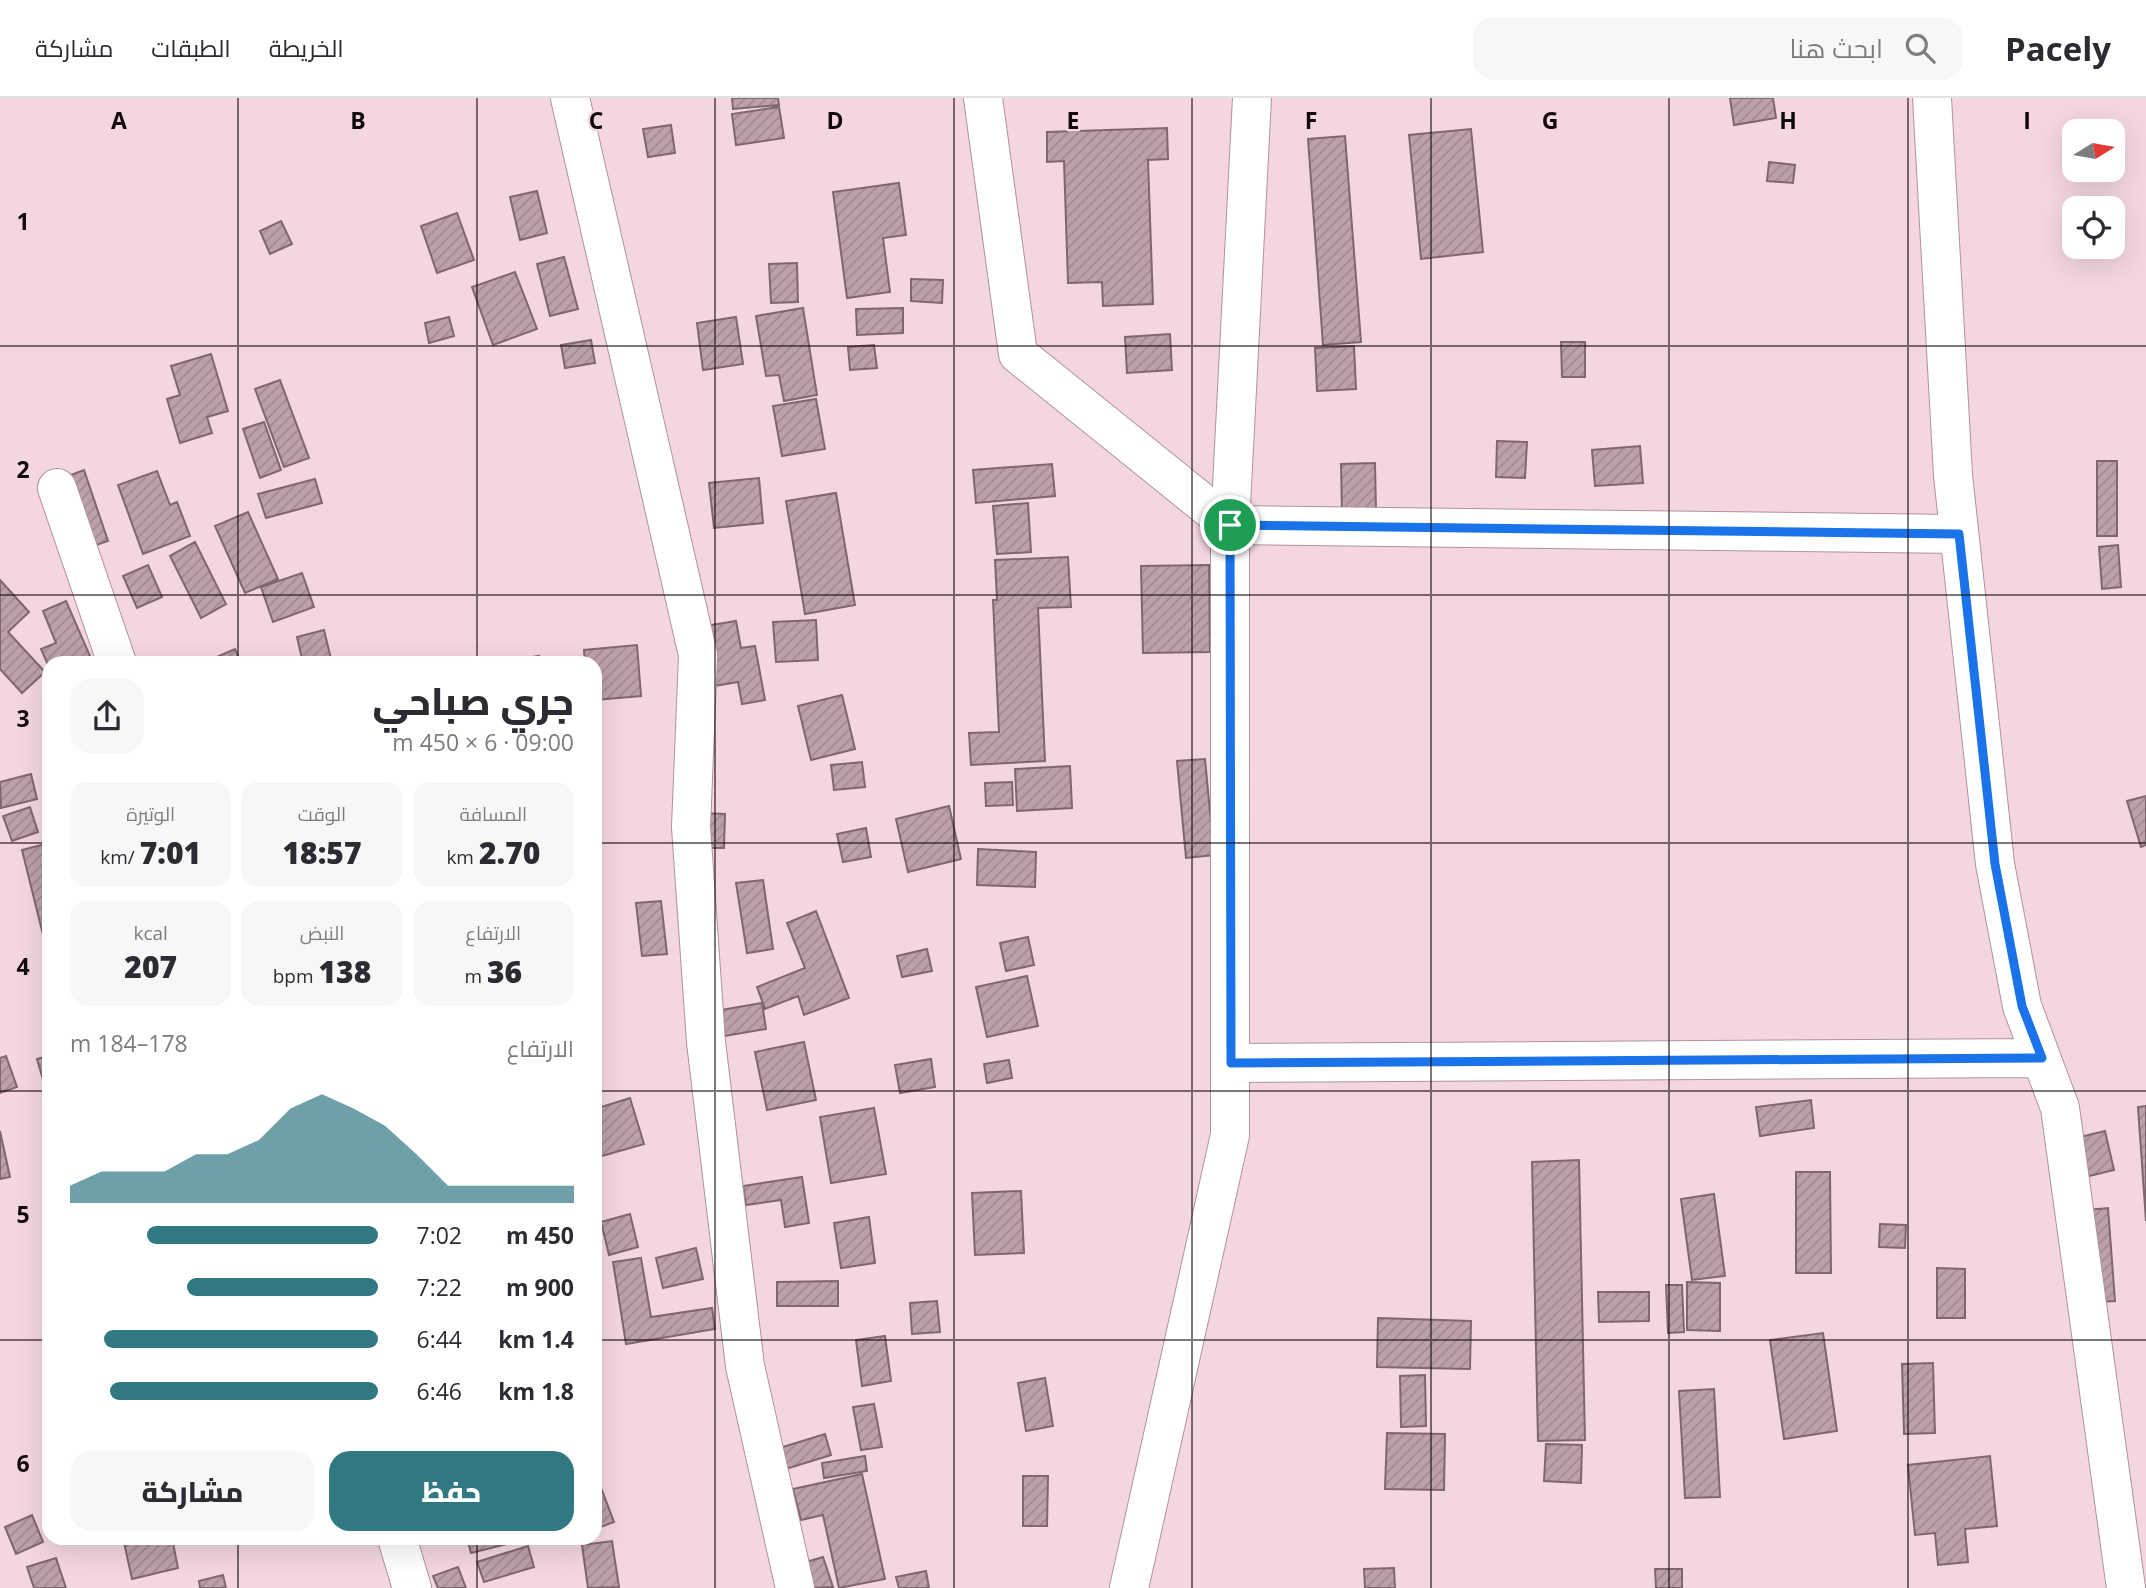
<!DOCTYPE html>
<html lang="ar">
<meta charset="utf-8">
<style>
:root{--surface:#fff;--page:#f7f7f7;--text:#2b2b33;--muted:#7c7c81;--line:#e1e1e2;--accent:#307882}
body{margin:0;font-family:"Open Sans",Cairo,sans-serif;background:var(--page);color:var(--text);direction:rtl;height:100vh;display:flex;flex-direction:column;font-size:26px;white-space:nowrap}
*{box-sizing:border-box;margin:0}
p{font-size:23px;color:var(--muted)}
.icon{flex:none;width:38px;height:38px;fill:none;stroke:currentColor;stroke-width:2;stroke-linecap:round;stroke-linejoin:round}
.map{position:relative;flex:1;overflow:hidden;direction:ltr}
.panel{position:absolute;left:42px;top:558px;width:560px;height:889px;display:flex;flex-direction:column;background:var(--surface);border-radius:21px;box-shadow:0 7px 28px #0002;direction:rtl}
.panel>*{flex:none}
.needle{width:46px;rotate:79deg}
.fabs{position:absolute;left:2062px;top:21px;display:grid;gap:14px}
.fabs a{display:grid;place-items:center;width:63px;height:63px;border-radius:14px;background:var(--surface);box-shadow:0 7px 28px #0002;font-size:35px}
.pin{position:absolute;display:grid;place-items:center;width:60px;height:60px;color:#fff;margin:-30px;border:4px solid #fff;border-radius:50%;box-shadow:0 2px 7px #0007}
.round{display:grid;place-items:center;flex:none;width:74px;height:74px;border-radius:21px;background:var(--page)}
.summary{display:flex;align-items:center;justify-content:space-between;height:119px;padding:0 28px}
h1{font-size:38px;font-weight:800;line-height:52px}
.figures{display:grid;grid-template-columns:repeat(3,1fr);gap:10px;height:119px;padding:7px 28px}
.figures div{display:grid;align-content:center;border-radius:18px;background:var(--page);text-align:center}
.figures b{font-size:30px;font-weight:800}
.figures small{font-size:19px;font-weight:400}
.figures p{font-size:19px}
.chart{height:196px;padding:14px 28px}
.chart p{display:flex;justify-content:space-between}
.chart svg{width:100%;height:126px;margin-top:7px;fill:var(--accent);opacity:.7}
.action{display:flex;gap:14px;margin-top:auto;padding:14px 28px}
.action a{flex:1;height:80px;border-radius:21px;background:var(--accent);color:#fff;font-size:28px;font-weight:800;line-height:80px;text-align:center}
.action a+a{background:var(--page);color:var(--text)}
ul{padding:0 28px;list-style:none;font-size:23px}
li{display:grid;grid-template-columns:112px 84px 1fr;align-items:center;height:52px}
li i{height:18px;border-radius:9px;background:var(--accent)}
header{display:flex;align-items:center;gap:42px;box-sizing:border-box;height:98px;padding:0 35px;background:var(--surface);border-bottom:2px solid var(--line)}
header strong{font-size:33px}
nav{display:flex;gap:38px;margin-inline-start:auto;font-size:24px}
.search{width:490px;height:63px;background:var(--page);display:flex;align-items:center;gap:18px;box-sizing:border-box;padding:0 24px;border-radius:21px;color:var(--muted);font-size:26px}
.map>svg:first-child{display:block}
</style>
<header>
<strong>Pacely</strong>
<div class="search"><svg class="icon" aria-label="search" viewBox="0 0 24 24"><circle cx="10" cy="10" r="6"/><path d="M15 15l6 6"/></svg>ابحث هنا</div>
<nav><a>الخريطة</a><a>الطبقات</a><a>مشاركة</a></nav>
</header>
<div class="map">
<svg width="2146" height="1490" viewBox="0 0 2146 1490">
<defs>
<pattern id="building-hatch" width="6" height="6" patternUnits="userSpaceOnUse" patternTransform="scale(1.75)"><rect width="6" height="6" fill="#bda1a9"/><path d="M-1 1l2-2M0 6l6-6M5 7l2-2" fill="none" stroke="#a18990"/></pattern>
</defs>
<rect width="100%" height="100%" fill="#f4d6df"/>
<path fill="url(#building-hatch)" stroke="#80666f" stroke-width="2" d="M732 0H778L779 7 733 11Z
M1730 0H1773L1776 20 1734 27Z
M779 9 784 40 736 47 732 16Z
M671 27 675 55 648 59 643 31Z
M1167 30 1168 61 1148 62 1153 206 1103 208 1102 184 1068 185 1064 63 1047 64V34Z
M1471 31 1483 154 1421 161 1409 37Z
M1345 38 1361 244 1323 247 1308 41Z
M1769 64 1795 67 1793 85 1767 83Z
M899 85 906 137 883 140 890 194 847 200 833 94Z
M537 93 547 135 520 142 510 99Z
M457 115 474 162 437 175 421 128Z
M281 123 292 146 270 156 260 133Z
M564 159 578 211 550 218 537 166Z
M797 165 798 204 771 205 769 166Z
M515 174 537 231 493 247 472 189Z
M911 181 943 182 942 205 911 203Z
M803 210 817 297 784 303 779 277 766 278 756 218Z
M903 210V235L857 237 856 211Z
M449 219 454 238 429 245 425 225Z
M736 219 743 266 703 272 697 225Z
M1170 236 1172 272 1127 275 1125 239Z
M591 242 595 265 565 270 561 247Z
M1561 244H1585V279H1562Z
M874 247 877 270 850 272 848 249Z
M1354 248 1356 291 1317 293 1315 250Z
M211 256 228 313 207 319 212 335 180 345 167 301 180 297 171 268Z
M280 282 309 360 284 369 255 291Z
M816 301 825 351 782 358 773 308Z
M264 324 281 372 260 380 243 331Z
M1497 343 1527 344 1525 380 1496 379Z
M1640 348 1643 385 1595 388 1592 352Z
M2097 363H2117V438H2097Z
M1375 365 1376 414 1342 415 1341 366Z
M1052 366 1055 398 976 405 973 372Z
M84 372 108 443 82 452 57 382Z
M157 373 170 407 177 404 190 438 143 456 118 387Z
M759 380 763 425 714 430 709 385Z
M315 381 322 405 266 420 258 396Z
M836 395 855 507 805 516 786 403Z
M1028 405 1031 454 997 456 993 408Z
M248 414 278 481 245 495 215 428Z
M195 444 226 506 201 520 170 458Z
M2118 447 2121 489 2102 491 2099 449Z
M1068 459 1071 509 1038 510 1045 663 971 667 969 635 999 634 993 502H997L995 462Z
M148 467 162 499 137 510 123 478Z
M1209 467 1210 554 1143 555 1141 468Z
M302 475 314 509 273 524 261 489Z
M0 482 29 514 8 534 45 574 22 595 0 571Z
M66 503 93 565H49V569L41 551 56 545 43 513Z
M816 522 818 562 776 564 773 524Z
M736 523 741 550 755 548 765 602 742 606 738 584 708 589 699 529Z
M324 532 332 565H303L297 539Z
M637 547 641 598 595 602V565H585L584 552Z
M235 551 241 565H203Z
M539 558 540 565H509L508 563Z
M502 559 503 565H474V560Z
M842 597 855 651 811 662 798 608Z
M1205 661 1214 757 1186 760 1177 663Z
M862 664 865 689 834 692 831 667Z
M1070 668 1072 710 1017 713 1015 671Z
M31 676 37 701 1 710 0 684Z
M1012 684 1013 707 986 708 985 685Z
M2146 698V747L2141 749 2127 703Z
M949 708 961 761 908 774 896 721Z
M30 709 38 734 12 743 3 718Z
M700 715 725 716 724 750H700Z
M866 730 871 759 843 764 837 736Z
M49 745V861L22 752Z
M978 751 1036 754 1035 789 977 787Z
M763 782 773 851 747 855 736 785Z
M661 803 667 856 642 858 636 805Z
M816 813 849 900 804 917 798 898 765 911 757 889 805 870 787 825Z
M1028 839 1034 867 1006 873 1000 845Z
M927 851 932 873 902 879 897 858Z
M1027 878 1038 928 987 939 976 889Z
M762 905 766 931 718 939 715 913Z
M804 944 816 1002 767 1012 755 954Z
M6 958 17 989 0 995V960Z
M49 958V1002L37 961Z
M931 961 935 989 900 995 895 967Z
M1009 962 1012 980 987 985 984 966Z
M630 1000 644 1046 595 1060V1011Z
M1811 1002 1814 1030 1760 1038 1756 1009Z
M2146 1008V1123L2138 1009Z
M874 1010 886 1076 831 1085 820 1019Z
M0 1033 10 1079 0 1081Z
M2105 1033 2114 1072 2085 1079 2076 1040Z
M1579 1062 1585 1342 1538 1343 1532 1064Z
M1796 1074H1830L1831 1175H1796Z
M802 1079 809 1125 785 1129 781 1102 746 1107 743 1088Z
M1021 1093 1024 1155 975 1157 972 1095Z
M1714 1096 1725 1178 1692 1182 1681 1101Z
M2108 1110 2115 1203 2083 1205 2076 1113Z
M630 1116 638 1149 609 1157 601 1124Z
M869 1119 875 1165 841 1170 834 1125Z
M1880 1126 1906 1127 1905 1150 1879 1149Z
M696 1150 703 1181 663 1190 656 1160Z
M641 1160 651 1219 712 1210 715 1231 626 1246 613 1164Z
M1937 1170 1965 1171V1220H1937Z
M838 1183V1208H777V1184Z
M1687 1184 1720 1185V1233L1687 1232Z
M1666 1187H1682L1684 1234 1668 1235Z
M1598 1194H1649V1223L1599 1224Z
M937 1203 940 1234 912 1236 910 1205Z
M1378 1220 1471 1223 1470 1271 1377 1269Z
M1823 1235 1837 1333 1784 1341 1770 1242Z
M885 1238 891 1283 862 1288 856 1242Z
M1933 1265 1935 1335 1904 1336 1902 1266Z
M1425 1277 1426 1328 1401 1329 1400 1278Z
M1045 1280 1053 1328 1026 1333 1018 1285Z
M1714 1291 1720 1399 1685 1400 1679 1293Z
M874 1306 882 1349 861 1352 853 1309Z
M1387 1335 1445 1336 1444 1392 1385 1391Z
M825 1336 831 1357 776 1374 770 1353Z
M1546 1346 1582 1347 1581 1385 1544 1383Z
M865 1358 867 1373 824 1380 822 1365Z
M1990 1358 1997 1428 1965 1431 1968 1464 1938 1467 1935 1435 1915 1437 1908 1367Z
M862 1376 885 1481 839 1490 823 1417 801 1422 793 1391Z
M1023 1378H1048L1047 1428H1023Z
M600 1387 614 1424 595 1431V1389Z
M32 1417 43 1444 16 1456 5 1429Z
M123 1440H172L178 1470 132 1481Z
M467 1440H531L471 1455Z
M612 1443 619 1489 588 1490 582 1447Z
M528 1448 534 1469 484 1484 477 1464Z
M823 1459 833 1489 811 1490 803 1465Z
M56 1460 66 1490H34L27 1469Z
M458 1469 466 1490H438L433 1478Z
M1394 1470 1395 1490H1365L1364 1471Z
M1655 1471H1682V1490H1656Z
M926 1473 929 1490H899L896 1479Z
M223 1477 226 1490H200L199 1483Z"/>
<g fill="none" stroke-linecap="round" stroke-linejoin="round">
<g stroke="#ae939b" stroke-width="40">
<path id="minor" d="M570 0 698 557 691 729 706 944 745 1268 795 1490
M983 0 1018 256 1230 427V1037L1129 1490
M1252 0 1230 427 1959 436
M1932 0 1953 377 1995 766 2022 908 2060 1010 2126 1490
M57 390 117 565
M1231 965 2041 960
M397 1440 412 1490"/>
</g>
<use href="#minor" stroke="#fff" stroke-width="38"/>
</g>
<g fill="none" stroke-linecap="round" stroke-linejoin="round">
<g stroke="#fff" stroke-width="14">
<path id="route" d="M1230 427 1959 436 1995 766 2022 908 2042 960 1231 965Z"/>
</g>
<use href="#route" stroke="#1a73e8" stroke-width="9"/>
</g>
<path fill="none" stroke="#12090c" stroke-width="2" stroke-opacity="0.55" d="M238 0V565M477 0V565M715 0V1490M954 0V1490M1192 0V1490M1431 0V1490M1669 0V1490M1908 0V1490M0 248H2146M0 497H2146M0 745H49M595 745H2146M0 993H49M595 993H2146M0 1242H49M595 1242H2146M238 1440V1490M477 1440V1490"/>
<g font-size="23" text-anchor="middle" font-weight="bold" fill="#12090c" stroke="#f4d6df" stroke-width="5" stroke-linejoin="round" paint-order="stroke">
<text x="119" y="31">A</text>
<text x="358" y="31">B</text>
<text x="596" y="31">C</text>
<text x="835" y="31">D</text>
<text x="1073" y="31">E</text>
<text x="1311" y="31">F</text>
<text x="1550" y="31">G</text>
<text x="1788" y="31">H</text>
<text x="2027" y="31">I</text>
<text x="23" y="132">1</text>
<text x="23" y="380">2</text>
<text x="23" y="629">3</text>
<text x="23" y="877">4</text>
<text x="23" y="1125">5</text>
<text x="23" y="1374">6</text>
</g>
</svg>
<div class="fabs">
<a><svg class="needle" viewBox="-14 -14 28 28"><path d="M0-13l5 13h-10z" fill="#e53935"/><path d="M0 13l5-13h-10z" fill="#7c7c81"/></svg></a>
<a><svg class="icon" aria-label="locate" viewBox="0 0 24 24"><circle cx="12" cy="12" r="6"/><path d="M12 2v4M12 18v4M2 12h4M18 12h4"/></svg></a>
</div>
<div class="pin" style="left:1230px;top:427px;background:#1e9e55"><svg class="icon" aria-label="arrive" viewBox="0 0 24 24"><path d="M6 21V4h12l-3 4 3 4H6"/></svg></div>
<section class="panel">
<div class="summary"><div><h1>جري صباحي</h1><p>09:00 · 6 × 450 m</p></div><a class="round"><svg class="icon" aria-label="share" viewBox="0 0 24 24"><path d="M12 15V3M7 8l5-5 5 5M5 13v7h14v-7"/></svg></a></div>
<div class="figures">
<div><p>المسافة</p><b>2.70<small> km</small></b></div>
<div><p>الوقت</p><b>18:57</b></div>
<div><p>الوتيرة</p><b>7:01<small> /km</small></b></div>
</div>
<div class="figures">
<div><p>الارتفاع</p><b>36<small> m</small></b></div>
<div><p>النبض</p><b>138<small> bpm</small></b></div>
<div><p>kcal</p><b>207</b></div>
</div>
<div class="chart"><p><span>الارتفاع</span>178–184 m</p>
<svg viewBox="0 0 160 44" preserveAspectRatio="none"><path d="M0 44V38L10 33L20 33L30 33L40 27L50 27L60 22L70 11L80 6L90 11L100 17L110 27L120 38L130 38L140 38L150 38L160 38V44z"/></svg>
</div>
<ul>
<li><b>450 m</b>7:02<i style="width:75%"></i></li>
<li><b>900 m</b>7:22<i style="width:62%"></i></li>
<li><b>1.4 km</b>6:44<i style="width:89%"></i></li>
<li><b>1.8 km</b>6:46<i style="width:87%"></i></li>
</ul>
<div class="action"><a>حفظ</a><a>مشاركة</a></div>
</section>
</div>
